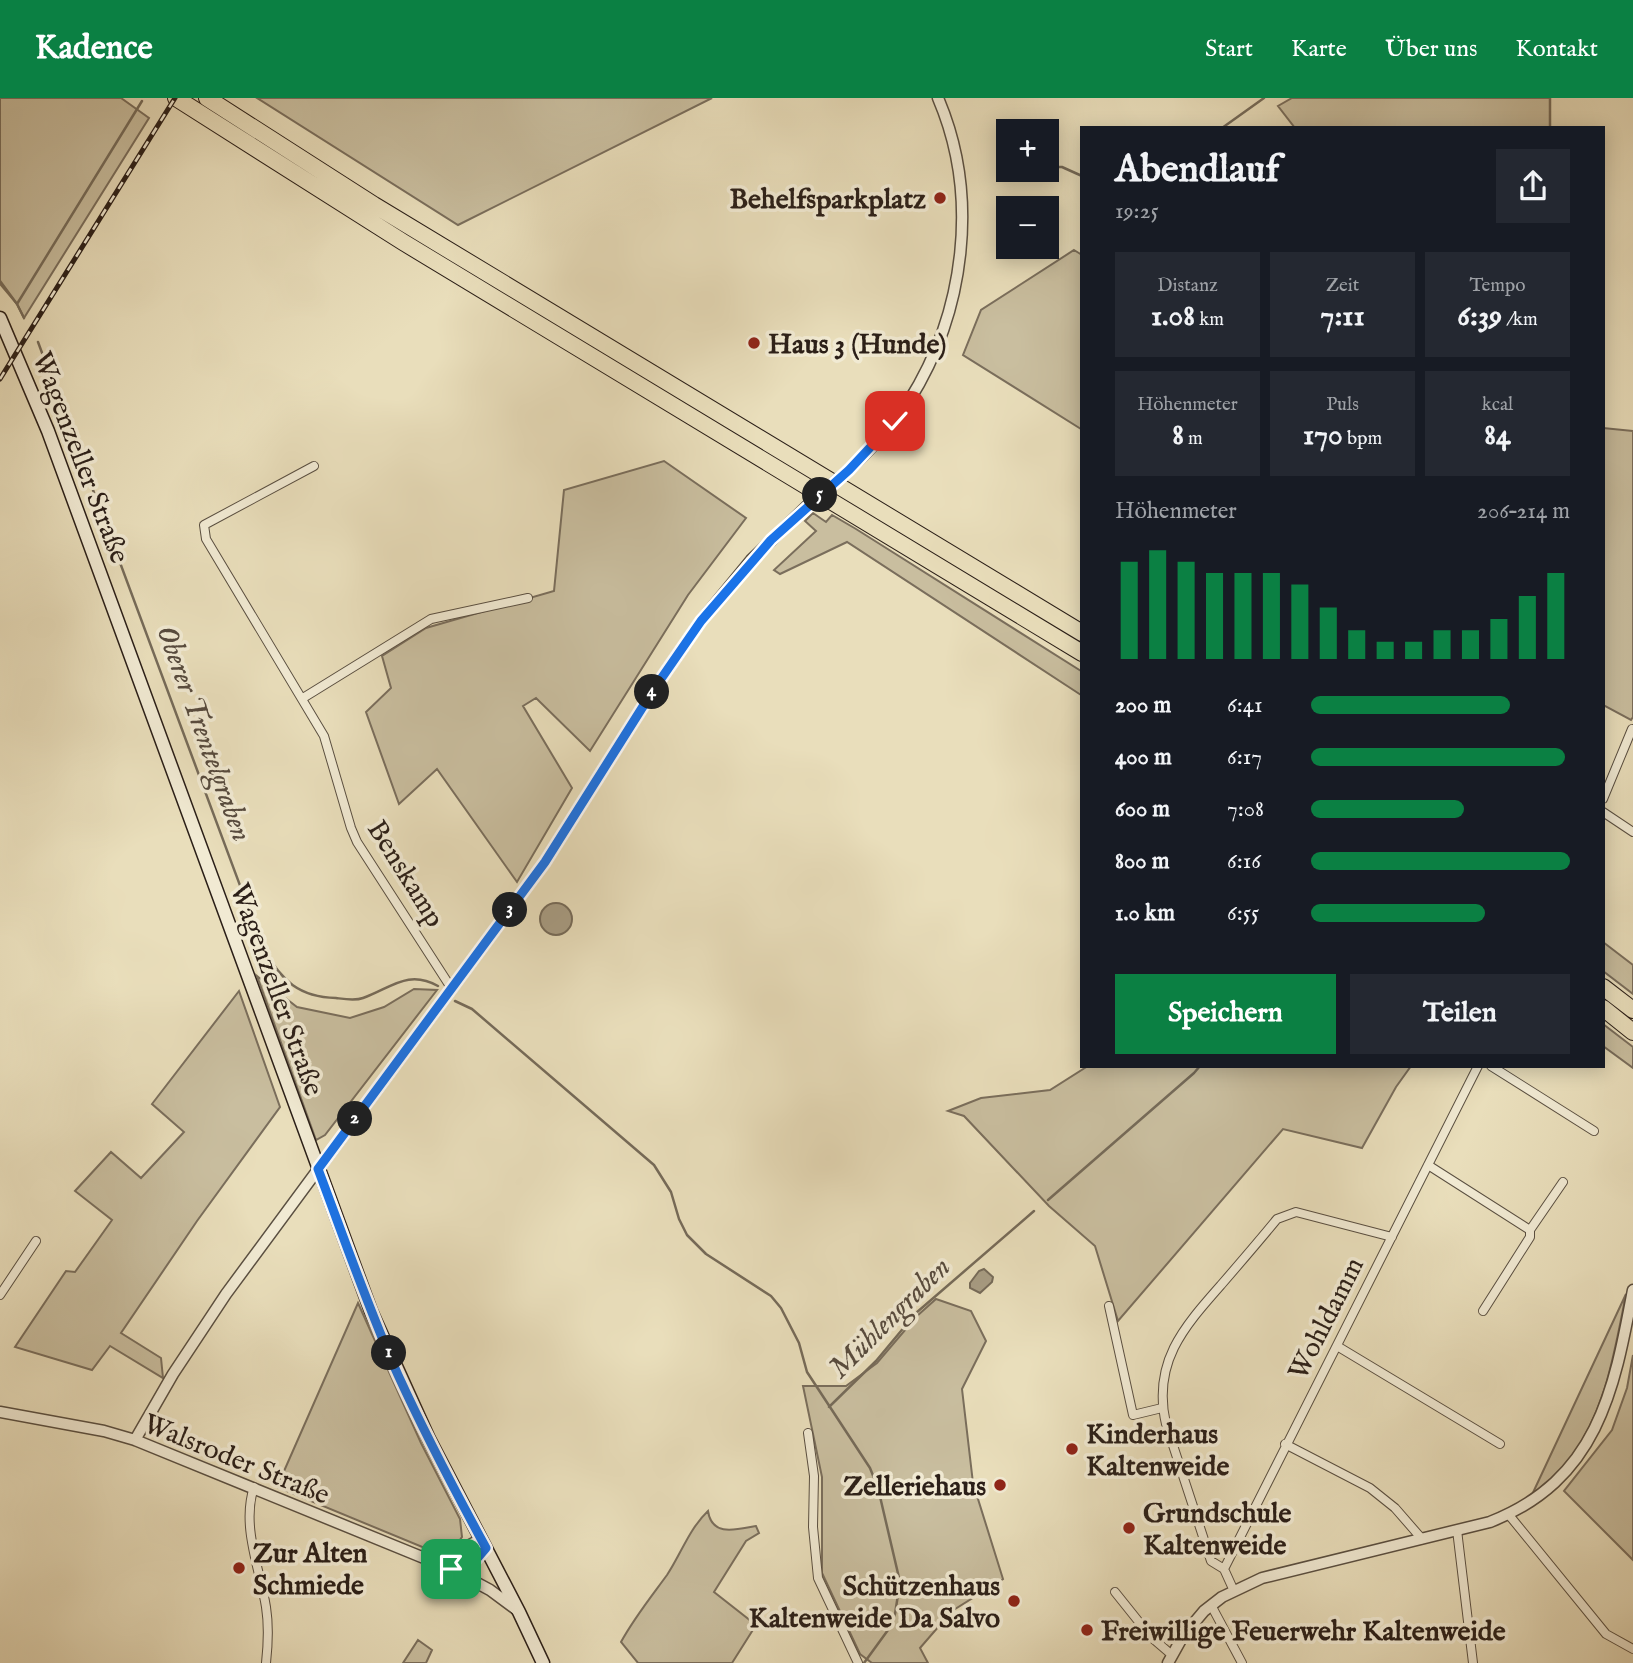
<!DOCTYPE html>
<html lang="de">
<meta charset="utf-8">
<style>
:root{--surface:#171b24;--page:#242831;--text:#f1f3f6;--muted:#9ea1a6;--accent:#0b8043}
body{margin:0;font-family:"IM FELL English",serif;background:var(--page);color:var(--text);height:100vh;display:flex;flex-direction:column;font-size:26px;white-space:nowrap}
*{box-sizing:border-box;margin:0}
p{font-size:23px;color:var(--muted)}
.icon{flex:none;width:38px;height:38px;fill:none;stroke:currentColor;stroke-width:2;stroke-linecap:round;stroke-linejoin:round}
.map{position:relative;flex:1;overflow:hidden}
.sheet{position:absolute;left:1080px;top:28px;width:525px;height:942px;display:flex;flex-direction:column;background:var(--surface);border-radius:0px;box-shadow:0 4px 18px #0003}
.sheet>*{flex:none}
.controls{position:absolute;left:996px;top:21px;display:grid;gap:14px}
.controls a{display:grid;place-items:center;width:63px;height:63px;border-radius:0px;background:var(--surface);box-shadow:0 4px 18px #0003;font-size:35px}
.pin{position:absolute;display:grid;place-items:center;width:60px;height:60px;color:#fff;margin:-30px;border-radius:14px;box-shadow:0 4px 10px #0006}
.km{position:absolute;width:35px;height:35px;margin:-18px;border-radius:50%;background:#222;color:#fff;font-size:19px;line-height:35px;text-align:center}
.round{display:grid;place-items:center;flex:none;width:74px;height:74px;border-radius:0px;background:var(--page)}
.head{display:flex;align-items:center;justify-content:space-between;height:119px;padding:0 35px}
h1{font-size:38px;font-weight:800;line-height:52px}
.figures{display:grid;grid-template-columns:repeat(3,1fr);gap:10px;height:119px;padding:7px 35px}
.figures div{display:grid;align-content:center;border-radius:0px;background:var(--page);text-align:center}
.figures b{font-size:30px;font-weight:800}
.figures small{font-size:19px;font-weight:400}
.figures p{font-size:19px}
.chart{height:196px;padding:14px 35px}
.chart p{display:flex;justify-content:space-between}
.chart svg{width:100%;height:126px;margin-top:7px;stroke:var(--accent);stroke-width:6}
.button{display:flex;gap:14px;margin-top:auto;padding:14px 35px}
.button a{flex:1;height:80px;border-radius:0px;background:var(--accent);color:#fff;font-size:28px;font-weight:800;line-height:80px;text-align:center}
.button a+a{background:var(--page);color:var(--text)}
ul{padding:0 35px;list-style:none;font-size:23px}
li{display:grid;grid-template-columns:112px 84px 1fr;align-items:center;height:52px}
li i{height:18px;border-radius:9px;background:var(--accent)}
header{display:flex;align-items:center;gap:42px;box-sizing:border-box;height:98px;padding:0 35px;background:var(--accent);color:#fff}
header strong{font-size:33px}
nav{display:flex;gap:38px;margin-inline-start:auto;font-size:24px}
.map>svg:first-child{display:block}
</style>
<header>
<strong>Kadence</strong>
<nav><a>Start</a><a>Karte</a><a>Über uns</a><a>Kontakt</a></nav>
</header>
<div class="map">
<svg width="1633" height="1565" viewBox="0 0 1633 1565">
<rect width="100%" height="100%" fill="#e9debb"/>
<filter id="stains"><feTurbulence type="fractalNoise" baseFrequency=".00286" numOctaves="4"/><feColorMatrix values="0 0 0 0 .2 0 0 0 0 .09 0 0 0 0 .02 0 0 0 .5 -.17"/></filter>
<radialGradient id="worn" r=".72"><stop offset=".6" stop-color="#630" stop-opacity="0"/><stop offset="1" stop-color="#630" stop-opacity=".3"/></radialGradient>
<path fill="#c9be9f" stroke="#7a6e5c" stroke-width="2" d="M0 0H121L149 20 24 220 17 206 0 186Z
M257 0H712L458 127Z
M1292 0H1550V30H1295L1278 8Z
M1074 152 1082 157 1081 331 963 257 981 212Z
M1603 330 1633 333V619L1631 622 1603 607Z
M664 363 746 420 688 497 590 653 536 600 523 608 572 690 517 784 437 671 399 706 366 614 391 590 382 558 426 530 554 493 564 392Z
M813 415 826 424 832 417 856 431 1081 573V597L847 444 780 476 774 472 816 433 805 423Z
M1603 844 1633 867V896L1603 873Z
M257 878 297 909 350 920 384 909 414 891 437 892 325 1037 316 1042Z
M239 893 280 1009 197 1123 121 1235 161 1260 163 1280 110 1248 92 1272 15 1249 66 1173 75 1174 112 1122 75 1093 111 1054 141 1080 184 1034 152 1006Z
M1603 926 1633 949V970L1603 948Z
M1088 968H1411L1396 989 1362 1050 1283 1031 1118 1223 1095 1148 1049 1108 964 1018 948 1013 981 1000 1050 992Z
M1626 1196C1614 1256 1606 1312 1569 1363 1558 1377 1543 1389 1530 1401Z
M936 1201 971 1213 986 1243 962 1291 973 1385 1003 1481 952 1513 920 1550 928 1565H872L860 1556 822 1475V1379L803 1288H846L877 1265 917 1218Z
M358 1205 421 1345 460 1421 462 1439C454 1451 445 1454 432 1453L277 1389Z
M1633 1257V1462L1564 1393 1612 1332 1627 1290Z
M708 1413C712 1440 738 1431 756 1428L759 1435 746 1443 714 1494 756 1527 732 1565H638L621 1544C634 1520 651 1499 667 1477 681 1456 689 1431 708 1413Z
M418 1542 432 1552 426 1565H403Z"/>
<path fill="#a89d84" stroke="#766b59" stroke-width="2" d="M540 821a16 16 0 1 1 32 0a16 16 0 1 1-32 0Z
M984 1171 993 1179 992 1184 980 1195 970 1190V1185L979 1173Z"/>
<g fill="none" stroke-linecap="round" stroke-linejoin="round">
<path stroke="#766b59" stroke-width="2.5" d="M1222 30 1264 0
M1550 30V0
M1046 69H1062L1082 78
M0 183 17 206 24 220
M17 206 142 3
M38 244 264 852C282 883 299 899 336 900 344 901 355 903 363 900 391 890 408 871 438 888
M455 903 472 911 654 1067 671 1094 679 1121 687 1137 706 1156 771 1198 781 1210 799 1245 807 1274 870 1370 878 1390 900 1484 895 1516 888 1532 864 1565
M1048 1102 1194 975 1200 968
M829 1309 876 1263 916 1215 1034 1113"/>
<g stroke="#5a4f41" stroke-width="10">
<path id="minor" d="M314 368 204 427 206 441 324 638 351 730 357 744 448 885 453 889
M303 600 431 521 528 500
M1603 701 1632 631
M1603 714 1633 734
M1491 968 1594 1033
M1428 1067 1530 1132
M0 1197 36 1143
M1109 1208 1133 1317 1162 1310
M1483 1213 1530 1139V1132L1563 1084
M1337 1248 1500 1346
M808 1335 814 1378 813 1429 818 1480 858 1565
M1285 1346 1370 1390 1395 1410 1422 1441
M254 1389C241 1428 260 1471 266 1509 269 1528 268 1547 266 1565
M1509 1417 1606 1536 1633 1551
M1457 1432 1473 1565
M1224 1471 1478 968
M1224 1471 1211 1463 1166 1326C1152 1265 1183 1230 1221 1187 1240 1165 1259 1143 1277 1121L1296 1114 1392 1139
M1224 1471 1234 1493
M1115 1494 1151 1539 1172 1557
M1211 1507 1242 1565"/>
</g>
<g stroke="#5a4f41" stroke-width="13">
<path id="tertiary" d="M849 372C871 350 893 329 909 303 965 214 980 98 938 0
M0 1314 104 1333 135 1342 451 1471 490 1492 517 1512
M135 1342 173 1276 226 1196 545 764 654 591 701 523 751 462 806 409
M430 1461 450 1458 481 1441
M451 1471 474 1463 486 1450
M1168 1565 1183 1538 1204 1513 1222 1499 1262 1480 1490 1424C1597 1382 1614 1294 1633 1192"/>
</g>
<g stroke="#2b1f18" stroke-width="15">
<path id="secondary" d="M0 220 48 333 371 1213 429 1341 519 1514 543 1565"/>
</g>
<g stroke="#2b1f18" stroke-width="18">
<path id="motorway" d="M176 0 403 144 1082 555
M207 0 374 107 1082 535
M1603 889 1633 912
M1603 910 1633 934"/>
</g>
<use href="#minor" stroke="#f1ead3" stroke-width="8"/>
<use href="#tertiary" stroke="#f1ead3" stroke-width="10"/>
<use href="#secondary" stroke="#f1ead3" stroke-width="12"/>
<use href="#motorway" stroke="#e9debb" stroke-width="16"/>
<g stroke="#2b1f18" stroke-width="5">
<path id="rail" d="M0 281 175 0"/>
</g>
<use href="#rail" stroke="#f1ead3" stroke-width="2.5" stroke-dasharray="8" stroke-linecap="butt"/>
<g stroke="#5a4f41" stroke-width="13" stroke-linecap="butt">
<path id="tertiary-bridge" d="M806 409 849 372"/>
</g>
<use href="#tertiary-bridge" stroke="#f1ead3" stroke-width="10"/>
</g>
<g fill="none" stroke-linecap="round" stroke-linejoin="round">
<g stroke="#fff" stroke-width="14">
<path id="route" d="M451 1471 474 1464 486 1450C455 1393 425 1336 398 1277 368 1210 344 1140 318 1071L545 764 654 591 701 523 771 442 849 372 895 323"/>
</g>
<use href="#route" stroke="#1a73e8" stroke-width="9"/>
</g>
<g fill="#8f2418" stroke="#f1ead3" stroke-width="2.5">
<circle cx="940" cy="100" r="7"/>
<circle cx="754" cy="245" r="7"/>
<circle cx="1072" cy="1351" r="7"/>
<circle cx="1000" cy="1387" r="7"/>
<circle cx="1129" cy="1430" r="7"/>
<circle cx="239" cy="1470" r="7"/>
<circle cx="1014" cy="1503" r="7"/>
<circle cx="1087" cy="1532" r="7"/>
</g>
<g text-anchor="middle" stroke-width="7" stroke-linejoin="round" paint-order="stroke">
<g font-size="28" font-weight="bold" fill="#2b1f18" stroke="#f1ead3" text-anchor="start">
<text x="926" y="110" text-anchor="end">Behelfsparkplatz</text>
<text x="768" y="255">Haus 3 (Hunde)</text>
<text x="1086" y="1345">Kinderhaus<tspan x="1086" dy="32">Kaltenweide</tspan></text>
<text x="986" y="1397" text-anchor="end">Zelleriehaus</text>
<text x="1143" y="1424">Grundschule<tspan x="1143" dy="32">Kaltenweide</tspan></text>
<text x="253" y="1464">Zur Alten<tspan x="253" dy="32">Schmiede</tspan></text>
<text x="1000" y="1497" text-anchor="end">Schützenhaus<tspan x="1000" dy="32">Kaltenweide Da Salvo</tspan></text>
<text x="1101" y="1542">Freiwillige Feuerwehr Kaltenweide</text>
</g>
<g font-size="28" fill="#2b1f18" stroke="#f1ead3">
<text transform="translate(82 359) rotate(69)" y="10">Wagenzeller Straße</text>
<text transform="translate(407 775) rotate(58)" y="10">Benskamp</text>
<text transform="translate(278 891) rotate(70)" y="10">Wagenzeller Straße</text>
<text transform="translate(1325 1220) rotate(-63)" y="10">Wohldamm</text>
<text transform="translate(237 1360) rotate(22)" y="10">Walsroder Straße</text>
</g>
<g font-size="30" font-style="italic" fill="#574b3e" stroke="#f1ead3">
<text transform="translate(205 635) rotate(70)" y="10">Oberer Trentelgraben</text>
<text transform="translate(889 1219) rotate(-45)" y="10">Mühlengraben</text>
</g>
</g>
<rect width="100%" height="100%" filter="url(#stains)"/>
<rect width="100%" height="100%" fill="url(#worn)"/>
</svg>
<div class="controls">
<a>+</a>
<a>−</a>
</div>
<div class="pin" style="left:451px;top:1471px;background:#1e9e55"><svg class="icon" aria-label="arrive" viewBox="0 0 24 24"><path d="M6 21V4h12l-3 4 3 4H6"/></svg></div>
<div class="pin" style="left:895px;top:323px;background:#d93025"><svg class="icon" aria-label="check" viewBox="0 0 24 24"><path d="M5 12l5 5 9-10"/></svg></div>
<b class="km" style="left:389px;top:1255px">1</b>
<b class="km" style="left:355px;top:1021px">2</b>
<b class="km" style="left:510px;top:812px">3</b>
<b class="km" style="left:652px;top:594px">4</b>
<b class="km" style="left:820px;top:397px">5</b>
<section class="sheet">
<div class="head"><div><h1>Abendlauf</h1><p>19:25</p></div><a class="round"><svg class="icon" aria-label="share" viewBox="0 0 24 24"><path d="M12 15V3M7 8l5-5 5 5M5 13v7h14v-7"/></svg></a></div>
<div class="figures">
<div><p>Distanz</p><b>1.08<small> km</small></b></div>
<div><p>Zeit</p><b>7:11</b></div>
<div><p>Tempo</p><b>6:39<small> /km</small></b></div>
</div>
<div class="figures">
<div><p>Höhenmeter</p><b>8<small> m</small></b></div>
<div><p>Puls</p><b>170<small> bpm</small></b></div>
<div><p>kcal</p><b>84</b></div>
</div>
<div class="chart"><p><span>Höhenmeter</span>206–214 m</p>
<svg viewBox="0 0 160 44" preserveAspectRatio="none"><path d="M5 44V10M15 44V6M25 44V10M35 44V14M45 44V14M55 44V14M65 44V18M75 44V26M85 44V34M95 44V38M105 44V38M115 44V34M125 44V34M135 44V30M145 44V22M155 44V14"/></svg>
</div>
<ul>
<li><b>200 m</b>6:41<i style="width:77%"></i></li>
<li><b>400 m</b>6:17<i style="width:98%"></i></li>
<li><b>600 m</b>7:08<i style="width:59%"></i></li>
<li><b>800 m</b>6:16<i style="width:100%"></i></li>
<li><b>1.0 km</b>6:55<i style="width:67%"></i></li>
</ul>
<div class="button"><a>Speichern</a><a>Teilen</a></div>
</section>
</div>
